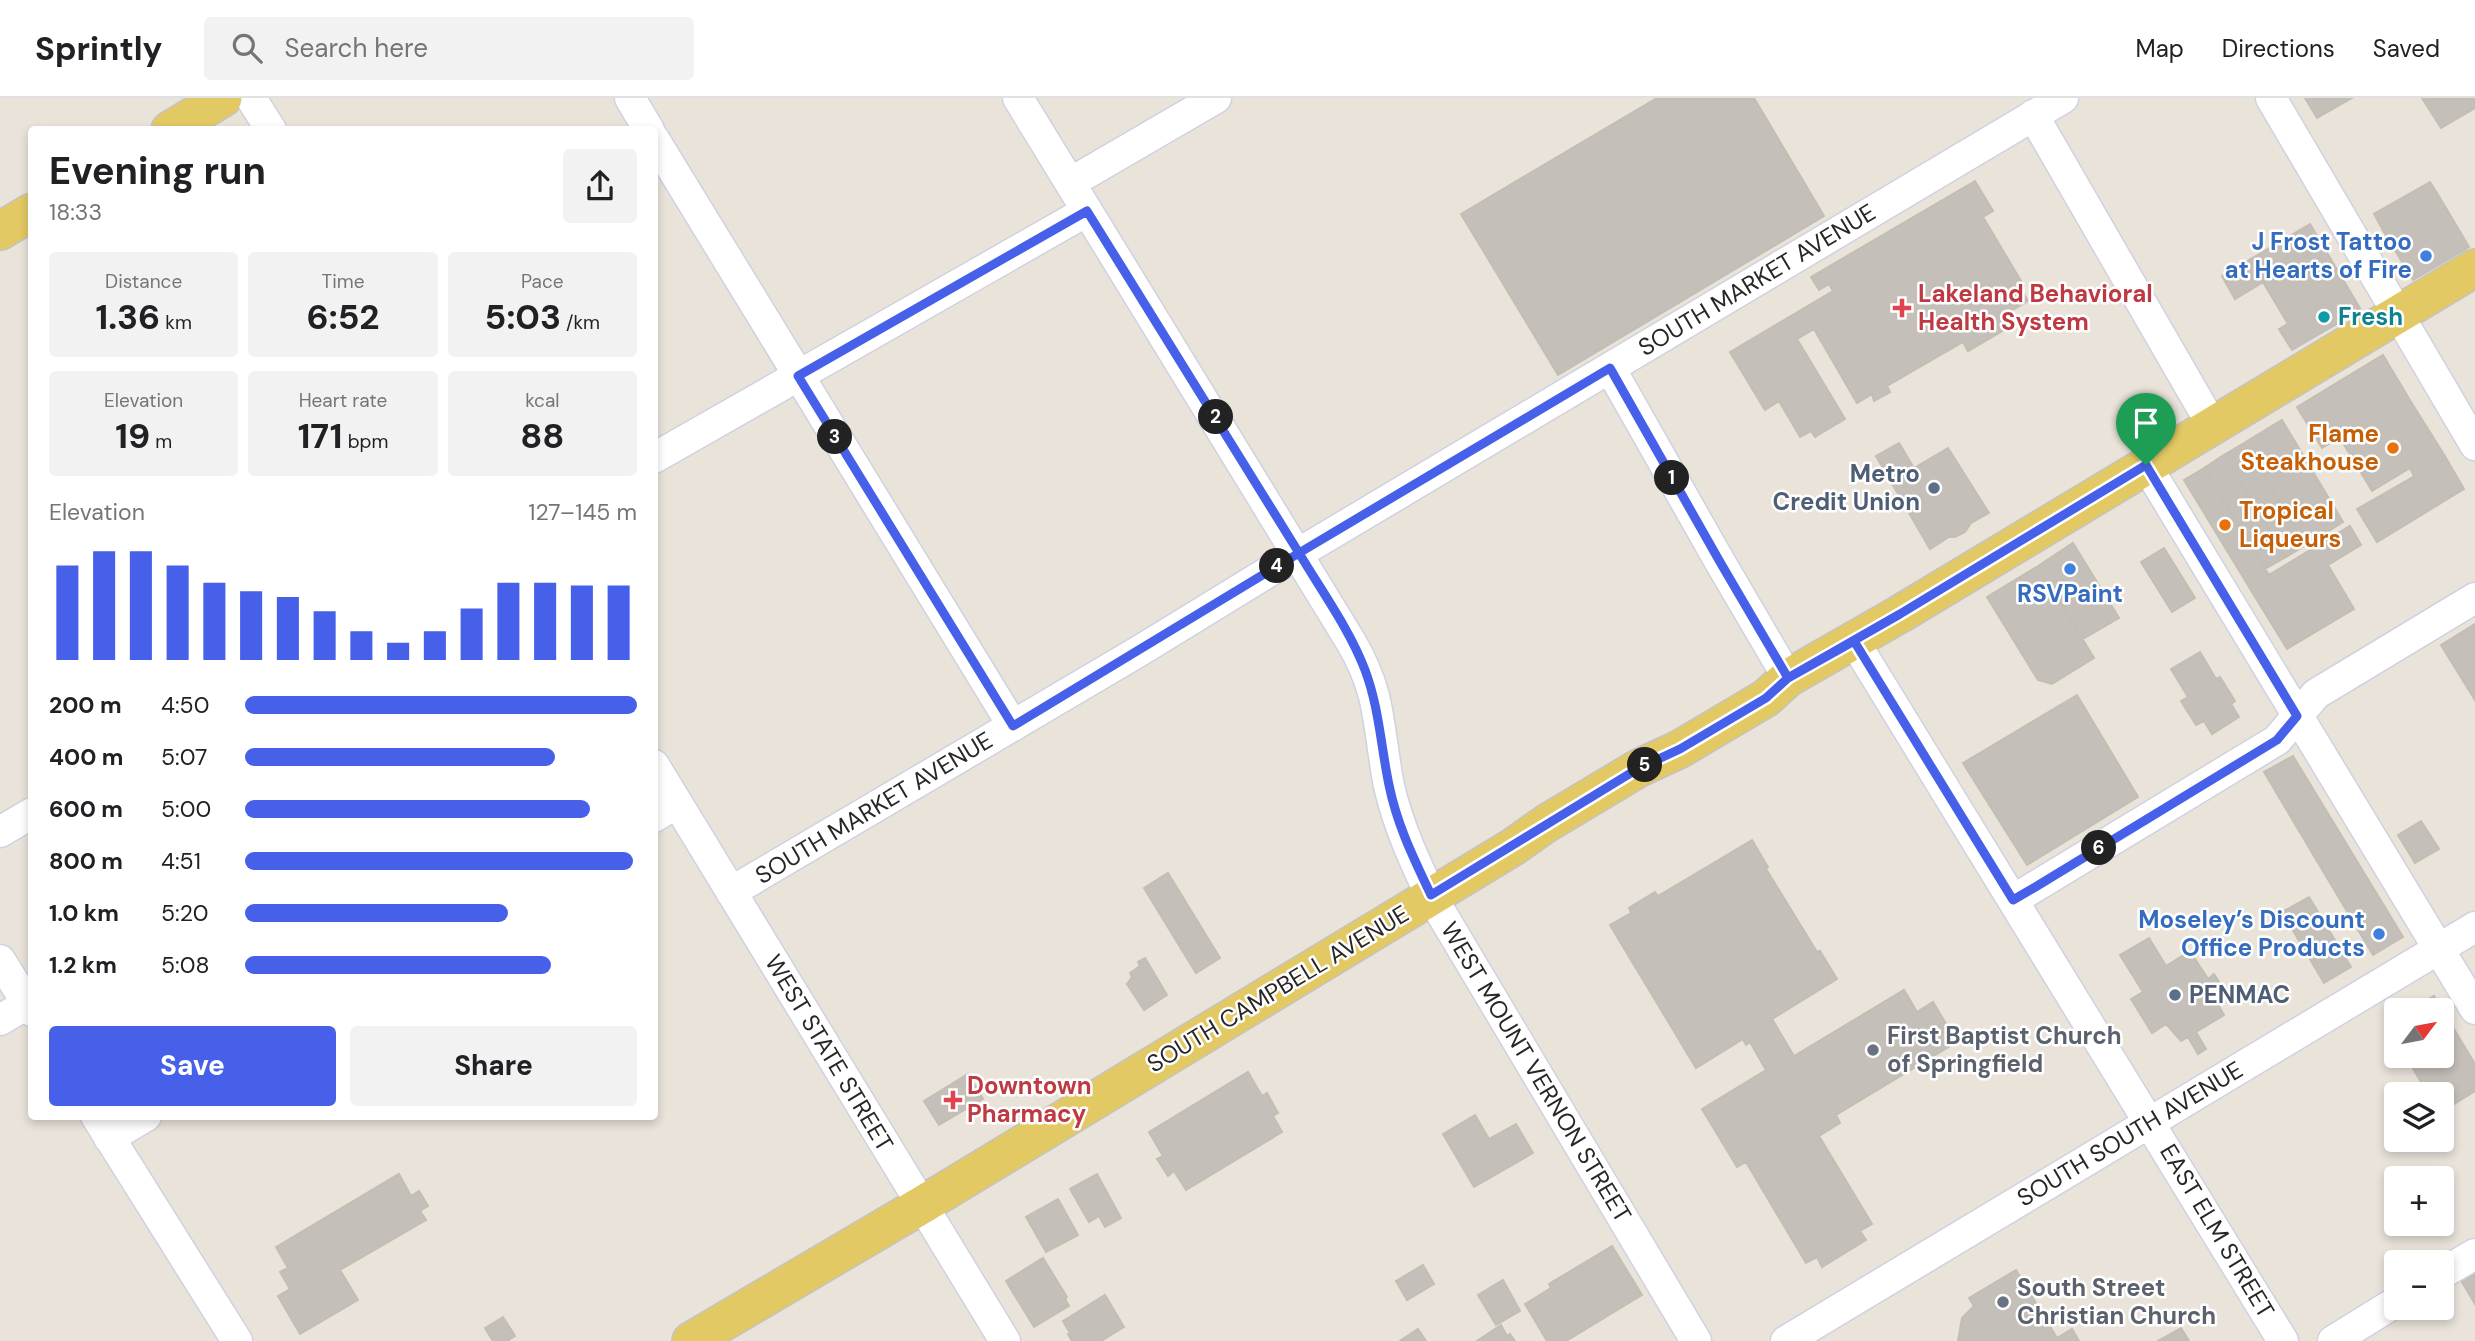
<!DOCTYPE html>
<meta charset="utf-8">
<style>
:root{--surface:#fff;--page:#f2f2f2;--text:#202124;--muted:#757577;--line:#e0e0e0;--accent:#4760e9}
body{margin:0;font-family:"DM Sans",sans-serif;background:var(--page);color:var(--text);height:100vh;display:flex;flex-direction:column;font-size:26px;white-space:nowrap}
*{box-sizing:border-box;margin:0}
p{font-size:23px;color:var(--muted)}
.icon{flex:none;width:38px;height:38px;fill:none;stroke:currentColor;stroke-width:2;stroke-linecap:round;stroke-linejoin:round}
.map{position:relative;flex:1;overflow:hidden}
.sheet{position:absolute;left:28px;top:28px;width:630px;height:994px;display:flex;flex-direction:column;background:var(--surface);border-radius:7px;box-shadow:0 4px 10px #0003}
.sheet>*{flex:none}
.needle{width:46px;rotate:58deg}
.fabs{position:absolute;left:2384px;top:900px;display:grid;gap:14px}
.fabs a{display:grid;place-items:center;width:70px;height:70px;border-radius:7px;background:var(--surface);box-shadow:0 4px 10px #0003;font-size:35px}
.pin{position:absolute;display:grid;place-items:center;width:60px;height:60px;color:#fff;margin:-72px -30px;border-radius:50% 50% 50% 0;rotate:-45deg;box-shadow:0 0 7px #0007}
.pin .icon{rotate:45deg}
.km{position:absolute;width:35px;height:35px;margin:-18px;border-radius:50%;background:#222;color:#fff;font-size:19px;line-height:35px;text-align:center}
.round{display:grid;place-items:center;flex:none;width:74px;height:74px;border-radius:7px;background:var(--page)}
.headline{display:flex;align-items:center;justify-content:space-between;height:119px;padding:0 21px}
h1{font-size:38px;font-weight:700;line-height:52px}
.figures{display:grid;grid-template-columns:repeat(3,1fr);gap:10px;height:119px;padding:7px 21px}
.figures div{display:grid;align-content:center;border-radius:7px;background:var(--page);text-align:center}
.figures b{font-size:35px;font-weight:700}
.figures small{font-size:19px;font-weight:400}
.figures p{font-size:19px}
.chart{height:196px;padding:14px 21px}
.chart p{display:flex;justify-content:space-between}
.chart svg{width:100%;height:126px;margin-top:7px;stroke:var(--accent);stroke-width:6}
.cta{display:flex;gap:14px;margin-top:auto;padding:14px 21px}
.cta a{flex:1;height:80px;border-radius:7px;background:var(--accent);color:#fff;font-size:28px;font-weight:700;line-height:80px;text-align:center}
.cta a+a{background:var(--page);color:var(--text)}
ul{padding:0 21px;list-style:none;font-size:23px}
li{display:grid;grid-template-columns:112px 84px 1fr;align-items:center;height:52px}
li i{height:18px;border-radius:9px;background:var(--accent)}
header{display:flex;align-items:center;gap:42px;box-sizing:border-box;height:98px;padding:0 35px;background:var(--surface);border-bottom:2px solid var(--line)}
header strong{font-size:33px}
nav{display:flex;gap:38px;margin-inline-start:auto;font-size:24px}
.search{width:490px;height:63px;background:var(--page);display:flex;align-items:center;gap:18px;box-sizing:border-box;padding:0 24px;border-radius:7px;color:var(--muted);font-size:26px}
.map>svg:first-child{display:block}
</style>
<header>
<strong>Sprintly</strong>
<div class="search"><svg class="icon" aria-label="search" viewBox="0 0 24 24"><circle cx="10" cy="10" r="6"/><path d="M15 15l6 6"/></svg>Search here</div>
<nav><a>Map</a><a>Directions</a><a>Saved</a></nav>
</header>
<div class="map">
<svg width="2475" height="1243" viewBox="0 0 2475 1243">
<rect width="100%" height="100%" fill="#e9e3da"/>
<path fill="#c4bfb9" stroke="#c3beb4" stroke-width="2" d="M1657 0H1754L1824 118 1558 277 1461 116Z
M2305 0H2352L2317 20Z
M2422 0H2475V10L2441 30Z
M1975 83 1993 113 1983 119 2024 188 2021 191 2028 203 2011 213 2018 224 1968 253 1963 244 1887 288 1890 294 1874 303 1872 296 1857 305 1814 231 1797 241 1845 321 1815 339 1811 333 1800 339 1779 303 1765 312 1730 254 1833 193 1829 186 1819 192 1811 179Z
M2430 84 2440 100 2384 134 2374 116Z
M2440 100 2469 149 2413 182 2384 134Z
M2310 126 2323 148 2235 201 2222 178Z
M2323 148 2348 190 2288 226 2263 184Z
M2348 190 2361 212 2292 252 2279 231Z
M2383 257 2408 299 2322 350 2297 309Z
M2408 299 2446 360 2414 378 2410 370 2372 393 2340 340Z
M2282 322 2343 424 2306 447 2244 345Z
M1899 345 1914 370 1948 350 1989 415 1971 425 1965 434 1955 439H1949L1930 451 1876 358Z
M2244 345 2306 447 2286 459 2224 357Z
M2224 357 2286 459 2265 471 2204 370Z
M2446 360 2464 391 2377 444 2357 411Z
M2204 370 2269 477 2249 489 2184 382Z
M2350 428 2361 447 2328 467 2354 511 2287 551 2249 489Z
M2073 445 2119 520 2083 541 2038 468Z
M2164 450 2195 500 2172 514 2141 464Z
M2038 468 2094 560 2052 586 2038 582 1987 499Z
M2475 526V602L2441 547Z
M2200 554 2216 581 2220 579 2235 603 2231 606 2239 619 2212 636 2204 623 2196 627 2181 603 2188 599 2171 571Z
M2077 597 2138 699 2027 767 1963 665Z
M2293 658 2403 839 2373 857 2264 674Z
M2421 723 2439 751 2415 765 2398 737Z
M1752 742 1768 769 1766 771 1817 854 1820 853 1837 881 1772 921 1794 958 1904 892 1917 914 1933 904 1957 944 1836 1017 1840 1025 1819 1038 1872 1126 1860 1133 1866 1142 1822 1169 1817 1159 1806 1165 1746 1064 1737 1069 1702 1011 1766 972 1750 944 1746 947 1743 941 1696 970 1610 827 1631 815 1629 810 1655 794 1658 798Z
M1168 775 1220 860 1196 875 1144 790Z
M2309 799 2351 869 2324 885 2282 814Z
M2149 840 2166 868 2190 853 2208 881 2214 876 2219 884 2208 890 2224 917 2196 934 2206 951 2198 956 2188 939 2181 943 2166 926 2152 935 2131 901 2143 894 2120 857Z
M1145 860 1167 897 1144 912 1127 886 1132 879 1130 875 1140 868 1138 864Z
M2434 898 2475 966V993L2449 1009 2444 1000 2441 1002V996H2428L2405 957H2441V912H2411Z
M2396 921V942L2386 927Z
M1248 974 1262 998 1267 995 1278 1015 1273 1018 1282 1034 1186 1092 1174 1073 1168 1078 1157 1061 1163 1058 1149 1034Z
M968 976 983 1001 939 1027 924 1003Z
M1475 1017 1489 1041 1516 1026 1533 1055 1474 1089 1443 1036Z
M399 1076 411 1098 419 1093 428 1108 420 1113 426 1122 340 1172 358 1202 300 1236 278 1198 290 1191 280 1174 288 1170 276 1149Z
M1097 1076 1121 1120 1105 1129 1099 1118 1089 1124 1070 1091Z
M1058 1101 1078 1137 1046 1154 1026 1119Z
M1612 1148 1642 1197 1566 1243H1547L1525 1206 1551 1190 1549 1186Z
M1043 1160 1067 1199 1065 1201 1069 1208 1034 1229 1006 1183Z
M1423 1167 1434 1186 1407 1202 1396 1183Z
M2016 1172 2057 1240 2072 1231 2079 1243H1958L1962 1220 1974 1208 1969 1200Z
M2475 1176V1206L2462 1184Z
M1503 1182 1520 1213 1496 1227 1478 1197Z
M1105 1197 1124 1229 1101 1243H1072L1068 1236 1070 1235 1063 1223Z
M503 1219 515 1238 507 1243H493L485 1230Z
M1501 1227 1507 1238 1510 1236 1515 1243H1477Z
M2181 1230 2189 1243H2158Z
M1418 1231 1426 1243H1400Z"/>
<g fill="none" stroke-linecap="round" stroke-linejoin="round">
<g stroke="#cfd2df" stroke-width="33">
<path id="minor" d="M251 0 271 32
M630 0 649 32
M1018 0 1351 544C1361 561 1369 579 1374 598 1381 627 1383 658 1389 688 1398 727 1414 762 1431 798L1696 1243
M2271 0 2475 347
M2033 17 2212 327
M654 41 1013 628
M1070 85 1216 0
M1610 270 1720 464 1788 580
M654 360 1087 113
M2146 367 2475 911
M1854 543C1996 777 2142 1009 2283 1243
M654 667 1005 1243
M654 719 677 705
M0 734 32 715
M731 794 1141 552 1299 455 2063 0
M2013 802 2277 642 2316 596 2475 500
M0 862 32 913
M0 922 27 906
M96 1018 237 1243
M109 1040 146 1018
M2441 1176 2475 1156
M1786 1243 2475 829
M2333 1243 2396 1204"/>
</g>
<g stroke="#c3c3c3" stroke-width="40">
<path id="major" d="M170 32 223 0
M0 133 32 114
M691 1243 922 1107 1513 749 1547 725 1639 670 1680 651 1766 600 1788 580 1900 516 2475 170"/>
</g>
<use href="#minor" stroke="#fff" stroke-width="30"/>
<use href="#major" stroke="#e3c964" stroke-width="37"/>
</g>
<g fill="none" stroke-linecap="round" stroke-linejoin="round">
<g stroke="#fff" stroke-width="14">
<path id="route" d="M2146 367 1900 516 1788 580 1720 464 1610 270 1299 455 1087 113 798 278 1013 628 1299 455C1321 492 1350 532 1365 572 1379 609 1381 649 1389 687 1397 727 1414 761 1431 797L1639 670 1680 651 1766 600 1788 580 1854 543 2013 802 2037 788 2277 642 2297 618 2146 367"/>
</g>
<use href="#route" stroke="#4760e9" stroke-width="9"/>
</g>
<g fill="#3f7fe0" stroke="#fff" stroke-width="2.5">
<circle cx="2426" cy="158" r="7"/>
<circle cx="2070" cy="471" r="7"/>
<circle cx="2379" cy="836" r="7"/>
</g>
<g fill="#e0444e" stroke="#fff" stroke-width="2.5">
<path d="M1898.5 199.5h7v7h7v7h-7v7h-7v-7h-7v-7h7z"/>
<path d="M949.5 991.5h7v7h7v7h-7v7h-7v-7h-7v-7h7z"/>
</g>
<circle fill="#0f9aa8" stroke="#fff" stroke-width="2.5" cx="2324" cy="219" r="7"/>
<g fill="#e8710a" stroke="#fff" stroke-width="2.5">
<circle cx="2393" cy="350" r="7"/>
<circle cx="2225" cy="427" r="7"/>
</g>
<g fill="#5c6f8a" stroke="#fff" stroke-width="2.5">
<circle cx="1934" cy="390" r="7"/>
<circle cx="2175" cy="897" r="7"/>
</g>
<g fill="#6b7280" stroke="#fff" stroke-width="2.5">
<circle cx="1873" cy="952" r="7"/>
<circle cx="2003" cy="1204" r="7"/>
</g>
<g text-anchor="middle" stroke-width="5" stroke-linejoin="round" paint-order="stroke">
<g font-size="24" font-weight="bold" fill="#366cbe" stroke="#fff" text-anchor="end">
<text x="2412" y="152">J Frost Tattoo<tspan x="2412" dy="28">at Hearts of Fire</tspan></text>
<text x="2070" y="504" text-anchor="middle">RSVPaint</text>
<text x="2365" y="830">Moseley’s Discount<tspan x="2365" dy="28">Office Products</tspan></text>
</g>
<g font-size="24" fill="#272727" stroke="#fff">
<text transform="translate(1757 182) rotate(-31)" y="8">SOUTH MARKET AVENUE</text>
<text transform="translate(874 710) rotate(-31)" y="8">SOUTH MARKET AVENUE</text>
<text transform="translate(1278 891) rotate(-31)" y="8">SOUTH CAMPBELL AVENUE</text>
<text transform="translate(829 955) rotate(59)" y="8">WEST STATE STREET</text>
<text transform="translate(1536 974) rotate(59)" y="8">WEST MOUNT VERNON STREET</text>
<text transform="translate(2130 1036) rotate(-31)" y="8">SOUTH SOUTH AVENUE</text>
<text transform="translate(2217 1133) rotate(59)" y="8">EAST ELM STREET</text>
</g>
<g font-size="24" font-weight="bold" fill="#be3a42" stroke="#fff" text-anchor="start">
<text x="1918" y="204">Lakeland Behavioral<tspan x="1918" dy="28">Health System</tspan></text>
<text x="967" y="996">Downtown<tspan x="967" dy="28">Pharmacy</tspan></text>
</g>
<g font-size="24" font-weight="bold" fill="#0d838f" stroke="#fff" text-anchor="start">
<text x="2338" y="227">Fresh</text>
</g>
<g font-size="24" font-weight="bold" fill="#c56008" stroke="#fff" text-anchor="end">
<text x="2379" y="344">Flame<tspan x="2379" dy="28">Steakhouse</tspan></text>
<text x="2239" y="421" text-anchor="start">Tropical<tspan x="2239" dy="28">Liqueurs</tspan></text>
</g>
<g font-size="24" font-weight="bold" fill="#4e5e75" stroke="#fff" text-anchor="end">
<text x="1920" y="384">Metro<tspan x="1920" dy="28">Credit Union</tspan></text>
<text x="2189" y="905" text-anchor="start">PENMAC</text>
</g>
<g font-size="24" font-weight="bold" fill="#5b616d" stroke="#fff" text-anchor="start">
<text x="1887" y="946">First Baptist Church<tspan x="1887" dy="28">of Springfield</tspan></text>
<text x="2017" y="1198">South Street<tspan x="2017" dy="28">Christian Church</tspan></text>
</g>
</g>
</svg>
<div class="fabs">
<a><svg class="needle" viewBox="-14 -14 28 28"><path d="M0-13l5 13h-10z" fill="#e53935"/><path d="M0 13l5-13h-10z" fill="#757577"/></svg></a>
<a><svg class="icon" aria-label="layers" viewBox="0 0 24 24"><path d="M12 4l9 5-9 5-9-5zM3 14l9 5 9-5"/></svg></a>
<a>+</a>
<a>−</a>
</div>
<div class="pin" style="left:2146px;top:367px;background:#1e9e55"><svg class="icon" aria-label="arrive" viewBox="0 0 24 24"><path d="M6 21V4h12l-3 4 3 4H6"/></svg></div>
<b class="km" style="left:1672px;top:380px">1</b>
<b class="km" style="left:1216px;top:319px">2</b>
<b class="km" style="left:835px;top:339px">3</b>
<b class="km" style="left:1277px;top:468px">4</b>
<b class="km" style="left:1645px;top:667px">5</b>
<b class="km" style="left:2099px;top:750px">6</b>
<section class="sheet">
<div class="headline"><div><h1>Evening run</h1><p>18:33</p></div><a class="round"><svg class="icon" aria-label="share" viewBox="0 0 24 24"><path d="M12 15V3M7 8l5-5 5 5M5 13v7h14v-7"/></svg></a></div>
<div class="figures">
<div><p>Distance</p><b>1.36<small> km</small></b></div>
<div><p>Time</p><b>6:52</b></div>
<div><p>Pace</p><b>5:03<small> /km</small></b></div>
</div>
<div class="figures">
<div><p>Elevation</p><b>19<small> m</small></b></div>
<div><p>Heart rate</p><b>171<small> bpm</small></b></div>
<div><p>kcal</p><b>88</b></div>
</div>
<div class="chart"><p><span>Elevation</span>127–145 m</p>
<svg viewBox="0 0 160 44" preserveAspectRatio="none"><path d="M5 44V11M15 44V6M25 44V6M35 44V11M45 44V17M55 44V20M65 44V22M75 44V27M85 44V34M95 44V38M105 44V34M115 44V26M125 44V17M135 44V17M145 44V18M155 44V18"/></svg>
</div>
<ul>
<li><b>200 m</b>4:50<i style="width:100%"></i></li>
<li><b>400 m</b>5:07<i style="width:79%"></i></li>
<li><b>600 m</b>5:00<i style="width:88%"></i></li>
<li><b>800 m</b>4:51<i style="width:99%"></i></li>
<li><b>1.0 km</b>5:20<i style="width:67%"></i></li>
<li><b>1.2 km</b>5:08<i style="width:78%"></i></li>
</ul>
<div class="cta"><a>Save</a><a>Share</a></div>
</section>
</div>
